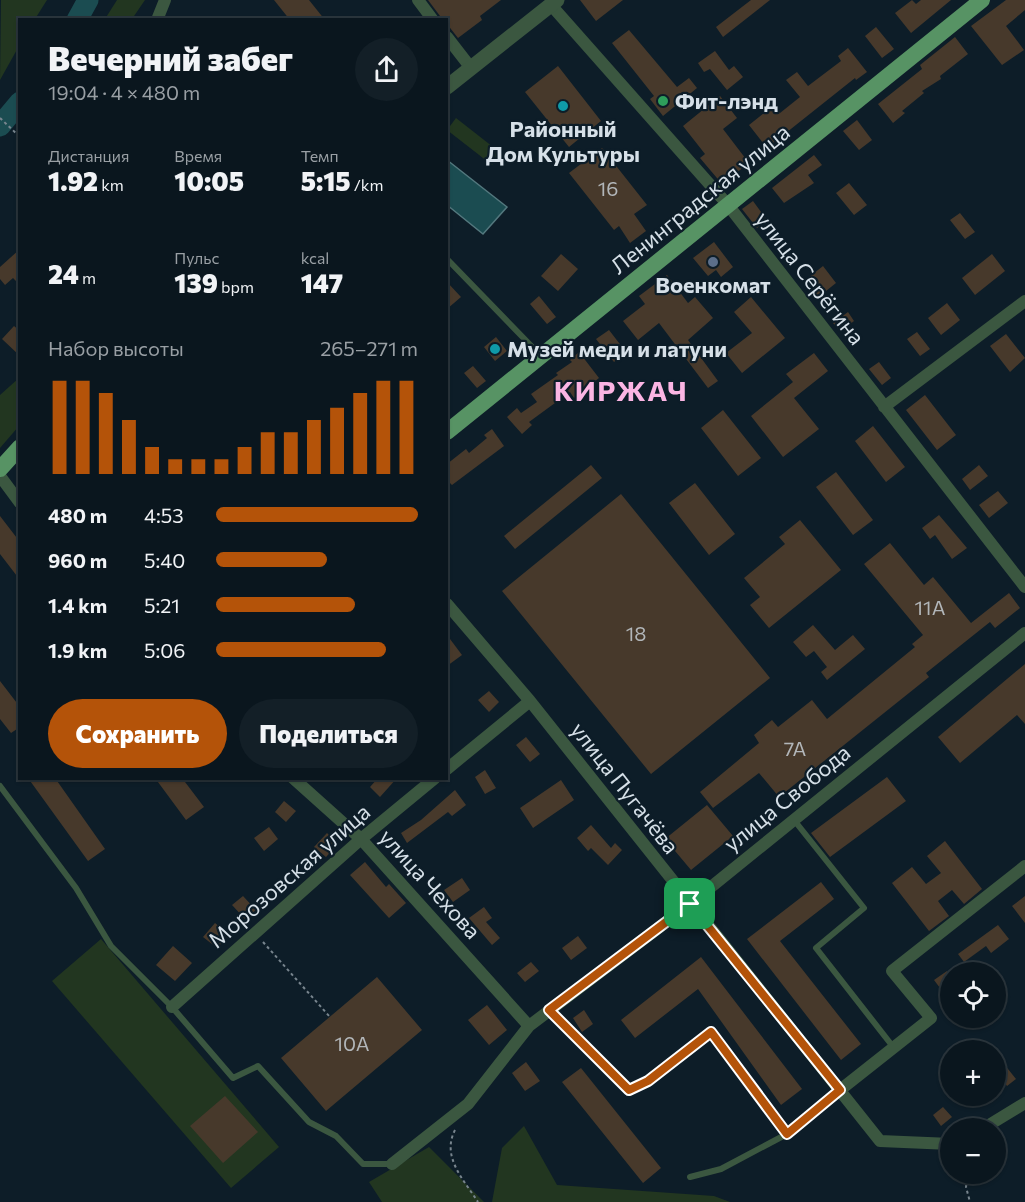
<!DOCTYPE html>
<html lang="ru">
<meta charset="utf-8">
<style>
:root{--surface:#0a161e;--page:#131f27;--text:#f1f3f6;--muted:#999fa4;--line:#2a353c;--accent:#b45309}
body{margin:0;font-family:Commissioner,sans-serif;background:var(--page);color:var(--text);height:100vh;display:flex;flex-direction:column;font-size:22px;white-space:nowrap}
*{box-sizing:border-box;margin:0}
p{font-size:20px;color:var(--muted)}
.icon{flex:none;width:33px;height:33px;fill:none;stroke:currentColor;stroke-width:2;stroke-linecap:round;stroke-linejoin:round}
.map{position:relative;flex:1;overflow:hidden}
.details{position:absolute;left:18px;top:18px;width:430px;height:762px;display:flex;flex-direction:column;background:var(--surface);border-radius:0px;box-shadow:0 2px 4px #0004,0 0 0 2px var(--line)}
.details>*{flex:none}
.tools{position:absolute;left:940px;top:962px;display:grid;gap:12px}
.tools a{display:grid;place-items:center;width:66px;height:66px;border-radius:50%;background:var(--surface);box-shadow:0 2px 4px #0004,0 0 0 2px var(--line);font-size:30px}
.pin{position:absolute;display:grid;place-items:center;width:51px;height:51px;color:#fff;margin:-26px;border-radius:12px;box-shadow:0 3px 9px #0006}
.round{display:grid;place-items:center;flex:none;width:63px;height:63px;border-radius:32px;background:var(--page)}
.summary{display:flex;align-items:center;justify-content:space-between;height:102px;padding:0 30px}
h1{font-size:33px;font-weight:800;line-height:45px}
.metrics{display:grid;grid-template-columns:repeat(3,1fr);gap:9px;height:102px;padding:6px 30px}
.metrics div{display:grid;align-content:center}
.metrics b{font-size:26px;font-weight:800}
.metrics small{font-size:16px;font-weight:400}
.metrics p{font-size:16px}
.chart{height:168px;padding:12px 30px}
.chart p{display:flex;justify-content:space-between}
.chart svg{width:100%;height:108px;margin-top:6px;stroke:var(--accent);stroke-width:6}
.primary-button{display:flex;gap:12px;margin-top:auto;padding:12px 30px}
.primary-button a{flex:1;height:69px;border-radius:36px;background:var(--accent);color:#fff;font-size:24px;font-weight:800;line-height:69px;text-align:center}
.primary-button a+a{background:var(--page);color:var(--text)}
ul{padding:0 30px;list-style:none;font-size:20px}
li{display:grid;grid-template-columns:96px 72px 1fr;align-items:center;height:45px}
li i{height:15px;border-radius:8px;background:var(--accent)}
.map>svg:first-child{display:block}
</style>
<div class="map">
<svg width="1025" height="1202" viewBox="0 0 1025 1202">
<rect width="100%" height="100%" fill="#0d1d28"/>
<path fill="#223620" d="M1 0H47L35 19 20 20 19 46 0 80Z
M117 0H145L132 19H105Z
M456 118 502 154 492 165 447 130Z
M19 378V426L0 448V395Z
M101 939 279 1147 231 1188 52 981Z
M524 1126 557 1185 714 1196 730 1202H492L502 1148Z
M429 1147 484 1202H382L369 1182Z"/>
<path fill="#1b4c51" stroke="#53787e" stroke-width="1.5" d="M447 160 507 207 483 234 447 205Z"/>
<g fill="none" stroke-linecap="round" stroke-linejoin="round">
<path stroke="#1b4c51" stroke-width="21" d="M77 20 88 0
M0 126 20 102"/>
</g>
<path fill="#47392b" d="M274 0H309L325 20H290Z
M428 0H501L480 16 482 20 458 38 447 24V20H443Z
M580 0H623L596 21Z
M751 0H770L723 37 716 27Z
M912 0 916 4 921 0H951L911 33 895 13Z
M1006 0H1025V10L1006 26 1024 50 1002 65 971 26Z
M876 27 894 49 882 58 865 36Z
M629 30 677 87 689 78 697 88 663 116 650 99 654 96 612 43Z
M955 37 968 54 940 76 941 79 922 91 924 93 902 111 905 113 893 123 878 104 922 69 920 65Z
M848 48 867 72 856 80 855 78 767 148 749 125 774 105 780 113 800 97 786 80 797 72 808 86 841 61 838 56Z
M715 51 729 70 734 66 743 77 727 90 710 69 704 72 698 63Z
M558 66 601 121 569 147 525 92Z
M720 96 737 118 723 129 749 163 722 184 700 158 705 154 683 126Z
M857 120 872 140 859 150 843 131Z
M602 148 647 205 634 214 646 231 630 243 619 226 614 230 569 173Z
M814 155 822 165 808 175 814 183 784 203 772 188Z
M849 183 867 205 854 215 836 193Z
M753 201 767 220 757 228 742 209Z
M960 213 975 232 965 239 950 220Z
M714 242 733 267 721 277 716 270 708 276 693 258Z
M20 249V285L13 278 5 285 0 279V267Z
M561 254 578 269 558 291 541 276Z
M992 254 1005 271 975 295 962 278Z
M823 266 836 283 816 299 803 282Z
M667 275 688 303 695 297 713 318 688 340 718 381 708 388 659 323 638 340 623 321 645 304 639 296Z
M447 282 461 297 447 309Z
M539 296 556 317 547 324 530 304Z
M751 297 785 338 742 373 726 353 752 333 734 312Z
M947 303 960 320 941 335 928 318Z
M848 312 854 321 840 332 833 323Z
M14 326 20 331V356L2 339Z
M609 330 626 352 614 362 596 339Z
M917 332 930 349 920 356 907 339Z
M1006 334 1025 358 1010 372 990 346Z
M496 337 507 351 495 361 484 347Z
M579 352 599 378 574 398 570 392 529 422 532 425 522 434 507 417 517 408 521 413 537 402 531 394 558 375 556 373 572 362 570 360Z
M814 353 828 371 794 398 819 429 783 457 751 416 793 382 786 374Z
M879 362 891 378 882 385 869 369Z
M473 366 486 381 477 388 464 373Z
M925 395 956 435 937 450 906 410Z
M723 410 761 458 738 476 701 428Z
M873 426 905 467 886 482 855 441Z
M492 429 504 446 452 485 447 480V464L466 449 469 453 487 438 484 435Z
M591 465 602 478 515 549 504 536Z
M979 465 988 476 970 490 962 479Z
M836 472 873 520 853 535 816 487Z
M695 483 735 534 709 555 669 503Z
M998 491 1008 503 989 518 979 505Z
M621 494 770 678 651 774 502 591Z
M939 515 967 548 952 559 935 535 930 539 922 528Z
M0 516 20 542V580L0 554Z
M800 520 841 570 769 628 750 605 760 597 744 578 785 544 779 537Z
M890 543 924 585 933 577 971 623 1009 593 1020 608 995 628 990 622 926 673 929 677 779 797 759 773 713 808 700 792 759 743 754 735 772 720 778 727 812 700 827 719 915 647 912 644 923 635 864 564Z
M813 625 835 650 853 635 865 649 827 680 821 672 827 667 814 651 806 657 793 642Z
M447 635 462 655 447 666Z
M1025 664V724L1017 715 960 763 938 737Z
M0 681 20 707V727L11 733 0 719Z
M489 691 499 702 489 712 478 700Z
M526 737 540 754 530 762 516 745Z
M485 770 496 788 485 794 475 777Z
M887 777 906 801 830 857 811 833Z
M28 778H55L105 849 88 861Z
M155 778H182L204 807 186 820Z
M378 778H397L380 797 370 787Z
M561 780 574 800 533 828 520 808Z
M455 790 466 805 452 816 448 812 407 843 401 833 421 820Z
M284 801 296 811 286 822 275 812Z
M707 805 733 836 691 870 665 839Z
M591 825 611 848 615 843 622 850 608 865 591 848 588 851 577 838Z
M269 827 278 839 264 851 254 838Z
M327 833 338 844 326 857 314 847Z
M945 841 982 889 964 904 952 890 938 901 949 916 929 931 892 883 912 867 926 884 941 873 927 856Z
M365 862 386 887 389 884 406 903 389 918 350 875Z
M462 878 470 890 453 902 444 890Z
M821 882 834 899 780 941 861 1044 841 1060 747 939Z
M243 896 256 910 245 919 232 905Z
M1025 896V923L1012 906Z
M484 907 492 918 486 922 500 938 492 945 469 918Z
M215 923 229 935 217 948 203 937Z
M998 925 1009 939 991 953 986 946 964 962 958 954Z
M578 936 587 948 571 960 562 948Z
M173 946 192 963 175 981 156 965Z
M701 957 802 1089 781 1105 698 989 635 1038 621 1020Z
M531 962 539 971 525 982 517 973Z
M947 971 951 976V986L943 992 934 980Z
M377 977 422 1030 326 1111 281 1058Z
M487 1005 507 1030 489 1045 468 1020Z
M584 1010 593 1024 582 1032 573 1018Z
M526 1062 540 1081 525 1091 512 1073Z
M1004 1064 1016 1079 1007 1086 996 1072Z
M581 1068 661 1168 643 1183 562 1082Z
M225 1096 258 1132 223 1163 190 1126Z
M943 1107 952 1117 941 1126 933 1115Z"/>
<g fill="none" stroke-linecap="round" stroke-linejoin="round">
<path stroke="#78858e" stroke-width="2" stroke-dasharray="3 3" stroke-linecap="butt" d="M0 118 20 137
M263 942 330 1017
M455 1130C441 1157 464 1180 478 1202
M968 1173 966 1187 970 1202"/>
<path stroke="#3b5740" stroke-width="6" d="M447 259 541 356
M0 786 76 888 111 946 172 1007 233 1078 258 1066 309 1122 336 1136 363 1164H392
M794 820 864 908 816 948 894 1048
M549 1010 629 1090 648 1081 711 1032 787 1134 840 1091
M690 1177 721 1169 787 1134"/>
<path stroke="#3b5740" stroke-width="12" d="M418 0 433 20
M551 5 728 205 1025 587
M157 20 165 0
M447 37 471 68
M884 407 1025 301
M0 476 20 503
M447 604 530 701 880 1141 951 1144
M447 769 530 701
M293 778 361 839 529 1026
M172 1007 361 839 435 778
M840 1090 931 1018 892 971 1025 866
M984 1128 1025 1103
M392 1164 468 1104 529 1026 690 904 1025 633"/>
<path stroke="#3b5740" stroke-width="15" d="M447 87 557 0"/>
<path stroke="#579364" stroke-width="16" d="M447 432 982 0
M0 469 20 447"/>
</g>
<g fill="none" stroke-linecap="round" stroke-linejoin="round">
<g stroke="#fff" stroke-width="12">
<path id="route" d="M690 904 840 1090 787 1134 711 1032 648 1081 629 1090 549 1010Z"/>
</g>
<use href="#route" stroke="#b45309" stroke-width="8"/>
</g>
<circle fill="#2e9e5b" stroke="#0d1d28" stroke-width="2" cx="663" cy="101" r="6"/>
<g fill="#0f9aa8" stroke="#0d1d28" stroke-width="2">
<circle cx="563" cy="106" r="6"/>
<circle cx="495" cy="349" r="6"/>
</g>
<circle fill="#5c6f8a" stroke="#0d1d28" stroke-width="2" cx="713" cy="262" r="6"/>
<g text-anchor="middle" stroke-width="4.5" stroke-linejoin="round" paint-order="stroke">
<g font-size="20" fill="#b2b6b9">
<text x="608" y="196">16</text>
<text x="930" y="615">11А</text>
<text x="636" y="641">18</text>
<text x="795" y="756">7А</text>
<text x="352" y="1051">10А</text>
</g>
<g font-size="22" font-weight="bold" fill="#d6e0e8" stroke="#0d1d28" text-anchor="start">
<text x="675" y="109">Фит-лэнд</text>
<text x="563" y="137" text-anchor="middle">Районный<tspan x="563" dy="25">Дом Культуры</tspan></text>
<text x="713" y="293" text-anchor="middle">Военкомат</text>
<text x="507" y="357">Музей меди и латуни</text>
</g>
<g font-size="22" fill="#d6e0e8" stroke="#0d1d28">
<text transform="translate(700 199) rotate(-39)" y="8">Ленинградская улица</text>
<text transform="translate(810 278) rotate(52)" y="8">улица Серёгина</text>
<text transform="translate(625 788) rotate(52)" y="8">улица Пугачёва</text>
<text transform="translate(787 798) rotate(-39)" y="8">улица Свобода</text>
<text transform="translate(289 876) rotate(-41)" y="8">Морозовская улица</text>
<text transform="translate(430 884) rotate(48)" y="8">улица Чехова</text>
</g>
<g font-size="28" font-weight="bold" letter-spacing="1.5" fill="#fbb5e3" stroke="#0d1d28">
<text x="621" y="401">КИРЖАЧ</text>
</g>
</g>
</svg>
<div class="tools">
<a><svg class="icon" aria-label="locate" viewBox="0 0 24 24"><circle cx="12" cy="12" r="6"/><path d="M12 2v4M12 18v4M2 12h4M18 12h4"/></svg></a>
<a>+</a>
<a>−</a>
</div>
<div class="pin" style="left:690px;top:904px;background:#1e9e55"><svg class="icon" aria-label="arrive" viewBox="0 0 24 24"><path d="M6 21V4h12l-3 4 3 4H6"/></svg></div>
<section class="details">
<div class="summary"><div><h1>Вечерний забег</h1><p>19:04 · 4 × 480 m</p></div><a class="round"><svg class="icon" aria-label="share" viewBox="0 0 24 24"><path d="M12 15V3M7 8l5-5 5 5M5 13v7h14v-7"/></svg></a></div>
<div class="metrics">
<div><p>Дистанция</p><b>1.92<small> km</small></b></div>
<div><p>Время</p><b>10:05</b></div>
<div><p>Темп</p><b>5:15<small> /km</small></b></div>
</div>
<div class="metrics">
<div><b>24<small> m</small></b></div>
<div><p>Пульс</p><b>139<small> bpm</small></b></div>
<div><p>kcal</p><b>147</b></div>
</div>
<div class="chart"><p><span>Набор высоты</span>265–271 m</p>
<svg viewBox="0 0 160 44" preserveAspectRatio="none"><path d="M5 44V6M15 44V6M25 44V11M35 44V22M45 44V33M55 44V38M65 44V38M75 44V38M85 44V33M95 44V27M105 44V27M115 44V22M125 44V17M135 44V11M145 44V6M155 44V6"/></svg>
</div>
<ul>
<li><b>480 m</b>4:53<i style="width:100%"></i></li>
<li><b>960 m</b>5:40<i style="width:55%"></i></li>
<li><b>1.4 km</b>5:21<i style="width:69%"></i></li>
<li><b>1.9 km</b>5:06<i style="width:84%"></i></li>
</ul>
<div class="primary-button"><a>Сохранить</a><a>Поделиться</a></div>
</section>
</div>
